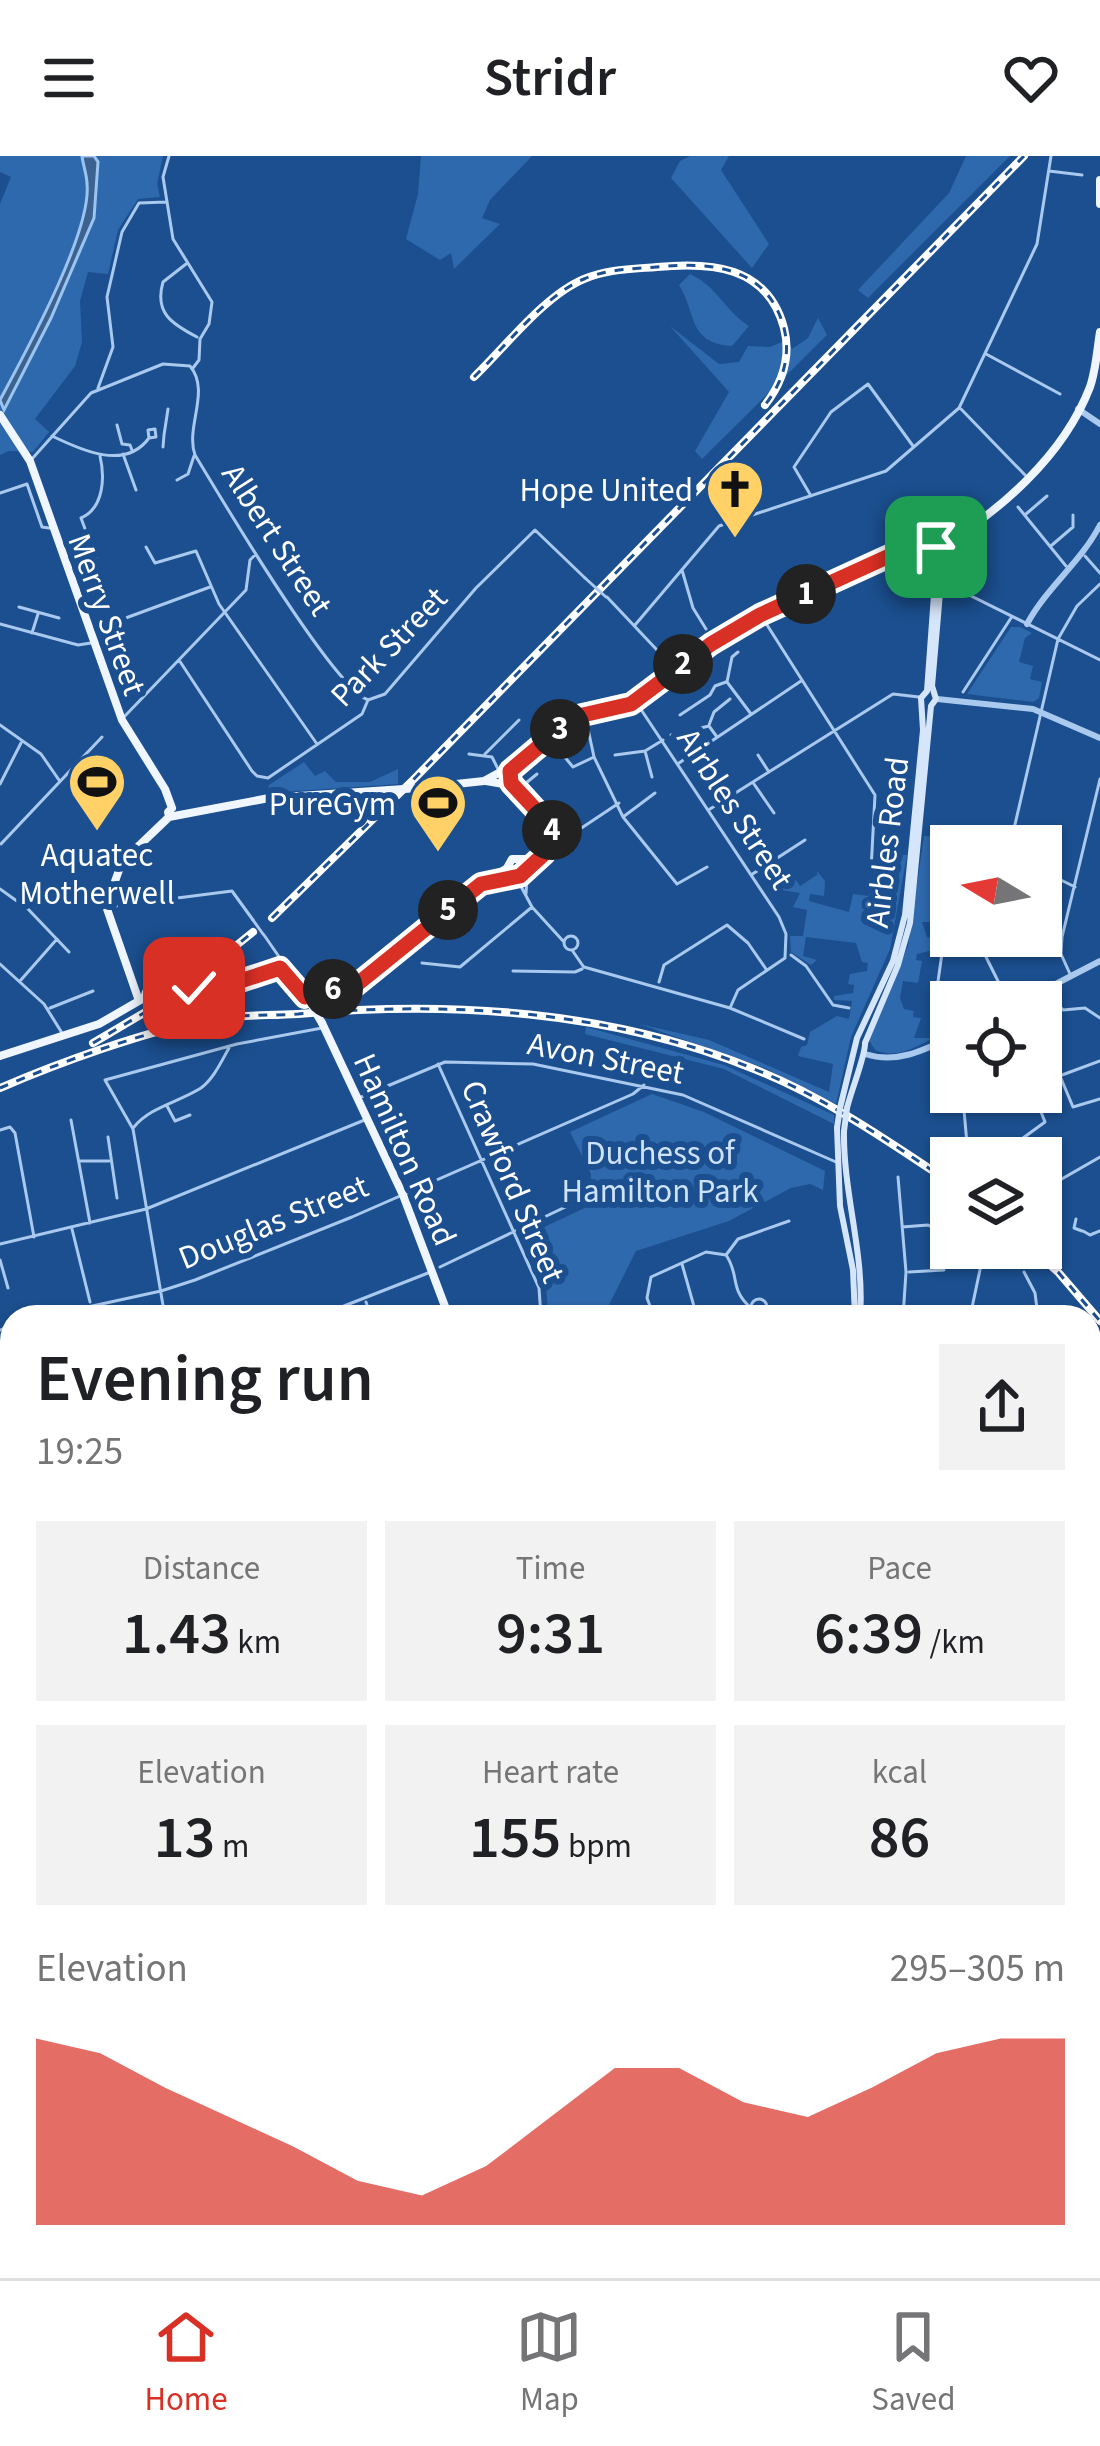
<!DOCTYPE html>
<meta charset="utf-8">
<style>
:root{--surface:#fff;--page:#f2f2f2;--text:#202124;--muted:#757577;--line:#e0e0e0;--accent:#d93025}
body{margin:0;font-family:"Source Sans 3",sans-serif;background:var(--page);color:var(--text);height:100vh;display:flex;flex-direction:column;font-size:45px;white-space:nowrap}
*{box-sizing:border-box;margin:0}
p{font-size:39px;color:var(--muted)}
.icon{flex:none;width:66px;height:66px;fill:none;stroke:currentColor;stroke-width:2;stroke-linecap:round;stroke-linejoin:round}
.map{position:relative;flex:1;overflow:hidden}
.panel{position:absolute;left:0px;top:1149px;width:1101px;height:975px;display:flex;flex-direction:column;background:var(--surface);border-radius:36px 36px 0 0;box-shadow:0 3px 9px #0004}
.panel>*{flex:none}
.needle{width:78px;rotate:280deg}
.fabs{position:absolute;left:930px;top:669px;display:grid;gap:24px}
.fabs a{display:grid;place-items:center;width:132px;height:132px;border-radius:0px;background:var(--surface);box-shadow:0 3px 9px #0004;font-size:60px}
.pin{position:absolute;display:grid;place-items:center;width:102px;height:102px;color:#fff;margin:-51px;border-radius:24px;box-shadow:0 6px 18px #0006}
.km{position:absolute;width:60px;height:60px;margin:-30px;border-radius:50%;background:#222;color:#fff;font-size:33px;line-height:60px;text-align:center}
.round{display:grid;place-items:center;flex:none;width:126px;height:126px;border-radius:0px;background:var(--page)}
.head{display:flex;align-items:center;justify-content:space-between;height:204px;padding:0 36px}
h1{font-size:66px;font-weight:600;line-height:90px}
.stats{display:grid;grid-template-columns:repeat(3,1fr);gap:18px;height:204px;padding:12px 36px}
.stats div{display:grid;align-content:center;border-radius:0px;background:var(--page);text-align:center}
.stats b{font-size:60px;font-weight:600}
.stats small{font-size:33px;font-weight:400}
.stats p{font-size:33px}
.chart{height:336px;padding:24px 36px}
.chart p{display:flex;justify-content:space-between}
.chart svg{width:100%;height:216px;margin-top:12px;fill:var(--accent);opacity:.7}
header{display:flex;justify-content:space-between;align-items:center;height:156px;padding:0 36px;background:var(--surface);font-size:54px;font-weight:600}
.dock{display:flex;justify-content:space-around;align-items:center;height:168px;border-top:3px solid var(--line);background:var(--surface);font-size:33px;color:var(--muted)}
.dock a{display:grid;justify-items:center;gap:6px}
.dock .on{color:var(--accent)}
.map>svg:first-child{display:block}
</style>
<header><svg class="icon" aria-label="menu" viewBox="0 0 24 24"><path d="M4 6h16M4 12h16M4 18h16"/></svg>Stridr<svg class="icon" aria-label="heart" viewBox="0 0 24 24"><path d="M12 20l-8-8c-3-5 5-10 8-4 3-6 11-1 8 4z"/></svg></header>
<div class="map">
<svg width="1100" height="2122" viewBox="0 0 1100 2122">
<rect width="100%" height="100%" fill="#1b4f8f"/>
<path fill="#2e69ad" d="M0 0H163L157 28 160 41 138 43 118 74 108 118 88 116 80 145 82 186 75 210 35 263 49 276 33 296 9 295 0 299V48L11 21 0 16Z
M421 0H532L490 44 482 62 500 68 454 113 451 97 440 104 406 83 418 38Z
M690 0H729L721 14 769 88 752 112 671 22 680 5Z
M966 0H1010L868 142 858 134 949 37Z
M690 118C717 130 725 155 749 170L732 190C687 187 697 157 679 129Z
M818 162 827 179 702 303 695 295 729 236 670 170 719 208 739 206 748 190 770 191 787 184 792 193 808 182Z
M1011 471H1020L1032 477 1025 482 1019 506 1033 510 1030 523 1042 526 1039 542 1033 546 967 538Z
M304 606 315 620 325 615 336 626H370L398 613V628L267 637 269 629Z
M924 680 980 684 999 690 947 688 946 693H937L944 707 940 722 930 726V732L935 733 936 740 951 737V768L939 771 940 762 932 760 931 766H922L927 781 935 783 933 794 917 798 916 804 922 805 918 827 903 825 900 842 904 853 914 855 913 861 921 862 914 882H933C914 892 896 903 875 894L869 884 908 790Z
M896 699H907L890 793 851 881 836 948 765 912 639 868 709 884 829 936 833 908 798 900 801 891 807 889 810 876 837 860 849 863 852 845 834 844V840L853 837 854 829 848 828 850 818 867 815 868 807 862 806 856 787 806 781 803 800 817 804 811 809 791 796 790 780H803L807 754 793 751 800 737 774 733 777 717 783 730 796 724 800 730 817 719V715L825 725 824 740 810 738 809 745 849 756 853 738 869 740 870 735 897 737 900 707 896 706Z
M586 871 724 909 834 959V968L724 913 585 878Z
M652 938 704 956 825 1015 823 1034 810 1028 791 1032 729 1065 636 1095 603 1161H548L546 1127 527 1079 589 1050 591 1018 570 976Z
M1089 1576 1097 1584 1090 1612 1091 1638 1100 1645V1770L1089 1772Z
M12 1703V2112H1089V2075L1100 2069V2122H0V1842L4 1840 0 1825V1731L3 1724 0 1706Z"/>
<path fill="#3c6290" stroke="#9cc4f0" stroke-width="3" d="M82 0H94L98 6 94 62 51 162 4 254 0 244C24 199 92 76 87 28 87 19 83 9 82 0Z
M0 2112 35 2118 57 2112H101L128 2122 145 2121 163 2112H423L417 2122H0Z"/>
<g fill="none" stroke-linecap="round" stroke-linejoin="round">
<path stroke="#a9c9ee" stroke-width="3" d="M169 0 163 21 173 83 212 146 209 168 200 183 199 204 193 212
M1049 15 1082 19
M186 108 163 126C154 157 172 168 197 181
M986 198 1060 238
M98 232 113 191 107 141 122 76 139 47 166 46
M961 253 1025 319
M117 269 122 288 130 289 132 294
M164 279 168 253
M52 280C81 294 125 315 149 282L148 274 155 273 156 281 149 282
M163 291 164 279
M123 298 136 334
M31 304 91 237 163 208 190 210C211 235 185 271 195 299 221 342 332 530 368 544
M177 324 188 318 194 300
M0 337 27 328 42 371 49 372
M811 340 794 311 831 256 868 228 913 290
M1018 351 1066 410
M1026 358 1047 340
M1052 389 1073 371V359
M146 391 155 407 196 395 219 448 317 588
M1085 400 1100 417
M97 405 81 362C104 352 105 321 100 300
M682 414 693 452 706 473
M941 425 1100 504
M607 441 674 512
M19 451 59 462
M762 461 875 639 871 714
M123 463 210 431
M0 468 78 489 91 487
M635 469 719 370 886 315 959 252 1037 88 1051 0
M32 477 38 458
M738 496 732 501 727 526 751 558
M179 504 252 615 257 620 268 622 362 558 368 544 385 538 476 432 535 374 585 422
M963 536 1011 462
M636 546 779 761 786 778 785 802 738 834 730 852
M680 559 710 539 715 530 726 526
M123 562 246 434 250 404 256 398
M0 569 41 598 59 624
M709 569 714 556 730 543
M671 579 709 570 717 581
M553 587 573 611 594 601 585 559
M645 595 652 621
M469 598 492 601 499 615
M485 598 519 564
M615 599 645 595 663 584
M758 599 769 616
M594 601 623 661 677 728 707 711
M84 605 98 629
M679 607 801 525
M537 618 526 627 571 679 619 647
M722 626 731 640
M0 628 21 587
M754 628 774 657
M710 653 893 538 919 541
M623 661 655 637
M1 688 102 581
M1010 690 1058 483 1077 450 1100 428
M941 714H951
M1041 714 1075 731
M751 719 805 684
M517 723 532 751 564 786
M0 733 28 753 69 796
M526 738 527 721 533 713
M115 750 232 735 253 764
M264 779 293 821
M988 780 986 801 1008 845
M564 787a7 7 0 1 1 14 0a7 7 0 1 1-14 0Z
M572 794 583 810
M791 799 806 810 833 849 849 852
M422 807 460 811 532 751
M0 808 44 848 62 877
M584 811 730 852 804 883
M513 815 575 816 582 813
M1070 818 1061 798 1062 781 1100 623
M20 825 57 783
M659 826 664 809 727 769 748 787 766 813
M1047 837 1063 854 1085 852 1100 862
M50 852 93 835
M942 882 933 861 943 790 959 787
M1041 899 1060 920 1073 951 1100 943
M438 908 539 1132 541 1161
M1062 919 1100 905
M1041 922 1051 911
M361 941 445 906 533 908 683 939 836 1006
M167 950 175 965 190 959
M71 964 90 1067
M134 971C150 951 179 946 201 932 214 922 221 906 229 892
M0 974 10 971 15 977 34 1081
M108 981 117 1042
M985 1002 967 988 964 954 1010 936
M999 1002H1002
M1033 1002 1023 982 1045 966 1033 936
M79 1005H109
M1041 1016 1047 1026 1053 1028 1100 1001
M898 1021 906 1116 903 1161
M1076 1063 1074 1072 1082 1075
M902 1071 928 1069 951 1081
M72 1073 90 1146
M1083 1075 1090 1079 1100 1075
M0 1088 146 1053 367 963
M967 1092 981 1109 970 1161
M726 1099 738 1083 789 1065
M0 1104 8 1132
M682 1108 697 1161
M440 1111 580 1044
M909 1116 944 1114
M1024 1116 1035 1137 1038 1161
M751 1151a8 8 0 1 1 16 0a8 8 0 1 1-16 0Z
M366 1146 371 1161
M697 1157 742 1155
M42 1161 161 1135 195 1124 352 1061 633 938 644 929
M165 1161 133 973 105 924 237 888 322 872
M316 1161 428 1117
M654 1161 647 1142 651 1121 706 1096 726 1099C740 1119 729 1132 750 1151
M879 1161H892
M0 1174 12 1170
M0 1186 12 1194
M0 1244 9 1240
M0 1312 2 1295 12 1293
M0 1324 9 1378 12 1442
M0 1694 12 1701
M1089 1700 1096 1679H1100
M0 2046 12 2048
M471 2112 473 2122"/>
<path stroke="#a9c9ee" stroke-width="6" d="M1078 253 1100 268
M1027 468C1047 431 1081 406 1100 369
M937 543 1033 553 1100 582
M1006 846H1016
M1021 846 1100 805
M865 898C896 908 923 895 951 881
M0 1514 12 1511"/>
<path stroke="#d6e6fa" stroke-width="6" d="M840 952 857 882 893 805 905 759 923 574 921 542 927 535 934 439 931 400
M847 952C851 935 866 898 865 887L898 809 910 767 931 550 936 543 932 530 941 425 936 399
M837 972 840 1050 853 1114 855 1161
M844 975C843 1038 865 1098 860 1161"/>
<path stroke="#f0f6ff" stroke-width="8" d="M1100 24V48
M0 259 30 305 122 564 165 633 172 652
M933 389 942 375 974 362
M937 393C999 356 1063 301 1090 231 1096 214 1097 194 1100 176
M486 625 514 630 552 674C547 712 518 719 487 727
M419 632 484 625 504 614 510 615 575 561 631 547 711 488 760 459 898 396 933 389
M169 661 269 642 389 634
M193 832 225 829 280 812 312 847
M305 840 311 834 347 831
M138 842 106 750 122 706 169 661 168 656 172 652
M318 842 340 838 363 824 474 733 507 712 512 703H539
M322 867 403 1039 449 1161
M0 900 99 868 144 842 146 836 166 831
M852 2112 859 2122
M862 2112 869 2122"/>
<path stroke="#fff" stroke-width="10" d="M1089 2051 1100 2046
M1089 2066 1100 2060
M904 2112 908 2122
M767 2122 776 2112
M967 2122 987 2112
M1023 2122 1029 2112"/>
<g stroke="#fff" stroke-width="8">
<path id="rail" d="M474 221C505 191 545 139 584 123 607 113 632 113 657 111 710 106 767 109 784 172 791 200 783 226 765 249
M272 762 414 623 1024 0
M93 887 176 838 253 776
M0 932C58 907 146 875 207 864 238 858 267 860 298 858 453 845 609 854 754 913 825 941 888 985 951 1027
M1031 1092 1058 1116 1100 1165"/>
</g>
<use href="#rail" stroke="#1b4f8f" stroke-width="3" stroke-dasharray="9" stroke-linecap="butt"/>
<path stroke="#a9c9ee" stroke-width="3" d="M585 422 606 441
M253 764 263 778"/>
<path stroke="#d6e6fa" stroke-width="6" d="M837 972 840 952
M844 975 847 952"/>
<path stroke="#f0f6ff" stroke-width="8" d="M389 634 419 632
M166 831 193 832
M313 852 322 867"/>
<path stroke="#fff" stroke-width="10" d="M953 2120 967 2112"/>
</g>
<g fill="none" stroke-linecap="round" stroke-linejoin="round">
<g stroke="#fff" stroke-width="24">
<path id="route" d="M194 832 225 830 280 812 305 841 311 834 355 830 481 728 520 720 544 698 551 681 550 669 511 627 510 615 574 561 631 548 711 488 760 459 898 396 936 391"/>
</g>
<use href="#route" stroke="#d93025" stroke-width="15"/>
</g>
<defs>
<g id="church-pin" transform="scale(3)"><path d="M0 17L-7.5 6A9.5 9.5 0 1 1 7.5 6Z" fill="#ffd166" stroke="#1b4f8f"/><path d="M-1.2-6h2.4v3.5h3.3v2.4h-3.3V6h-2.4V-.1h-3.3v-2.4h3.3Z" fill="#111"/></g>
<g id="stadium-pin" transform="scale(3)"><path d="M0 17L-7.5 6A9.5 9.5 0 1 1 7.5 6Z" fill="#ffd166" stroke="#1b4f8f"/><path d="M0-5a6.5 5 0 1 0 0 10a6.5 5 0 1 0 0-10ZM-3.5-1.8h7v3.6h-7Z" fill="#111"/></g>
</defs>
<g fill-rule="evenodd">
<use href="#church-pin" x="735" y="333"/>
<use href="#stadium-pin" x="97" y="626"/>
<use href="#stadium-pin" x="438" y="647"/>
</g>
<g text-anchor="middle" stroke-width="12" stroke-linejoin="round" paint-order="stroke">
<g font-size="33" fill="#fff" stroke="#1b4f8f" text-anchor="end">
<text x="693" y="345">Hope United</text>
<text x="396" y="659">PureGym</text>
<text x="97" y="710" text-anchor="middle">Aquatec<tspan x="97" dy="38">Motherwell</tspan></text>
</g>
<g font-size="33" fill="#fff" stroke="#1b4f8f">
<text transform="translate(278 383) rotate(57)" y="12">Albert Street</text>
<text transform="translate(108 458) rotate(70)" y="12">Merry Street</text>
<text transform="translate(388 490) rotate(-46)" y="12">Park Street</text>
<text transform="translate(736 652) rotate(57)" y="12">Airbles Street</text>
<text transform="translate(886 686) rotate(-83)" y="12">Airbles Road</text>
<text transform="translate(606 901) rotate(11)" y="12">Avon Street</text>
<text transform="translate(406 993) rotate(66)" y="12">Hamilton Road</text>
<text transform="translate(514 1025) rotate(67)" y="12">Crawford Street</text>
<text transform="translate(273 1065) rotate(-22)" y="12">Douglas Street</text>
</g>
<g font-size="33" fill="#cfe3fa" stroke="#1b4f8f">
<text x="660" y="1008">Duchess of<tspan x="660" dy="38">Hamilton Park</tspan></text>
</g>
</g>
</svg>
<div class="fabs">
<a><svg class="needle" viewBox="-14 -14 28 28"><path d="M0-13l5 13h-10z" fill="#e53935"/><path d="M0 13l5-13h-10z" fill="#757577"/></svg></a>
<a><svg class="icon" aria-label="locate" viewBox="0 0 24 24"><circle cx="12" cy="12" r="6"/><path d="M12 2v4M12 18v4M2 12h4M18 12h4"/></svg></a>
<a><svg class="icon" aria-label="layers" viewBox="0 0 24 24"><path d="M12 4l9 5-9 5-9-5zM3 14l9 5 9-5"/></svg></a>
</div>
<div class="pin" style="left:936px;top:391px;background:#1e9e55"><svg class="icon" aria-label="arrive" viewBox="0 0 24 24"><path d="M6 21V4h12l-3 4 3 4H6"/></svg></div>
<div class="pin" style="left:194px;top:832px;background:#d93025"><svg class="icon" aria-label="check" viewBox="0 0 24 24"><path d="M5 12l5 5 9-10"/></svg></div>
<b class="km" style="left:806px;top:438px">1</b>
<b class="km" style="left:683px;top:508px">2</b>
<b class="km" style="left:560px;top:573px">3</b>
<b class="km" style="left:552px;top:674px">4</b>
<b class="km" style="left:448px;top:754px">5</b>
<b class="km" style="left:333px;top:833px">6</b>
<section class="panel">
<div class="head"><div><h1>Evening run</h1><p>19:25</p></div><a class="round"><svg class="icon" aria-label="share" viewBox="0 0 24 24"><path d="M12 15V3M7 8l5-5 5 5M5 13v7h14v-7"/></svg></a></div>
<div class="stats">
<div><p>Distance</p><b>1.43<small> km</small></b></div>
<div><p>Time</p><b>9:31</b></div>
<div><p>Pace</p><b>6:39<small> /km</small></b></div>
</div>
<div class="stats">
<div><p>Elevation</p><b>13<small> m</small></b></div>
<div><p>Heart rate</p><b>155<small> bpm</small></b></div>
<div><p>kcal</p><b>86</b></div>
</div>
<div class="chart"><p><span>Elevation</span>295–305 m</p>
<svg viewBox="0 0 160 44" preserveAspectRatio="none"><path d="M0 44V6L10 9L20 16L30 22L40 28L50 35L60 38L70 32L80 22L90 12L100 12L110 19L120 22L130 16L140 9L150 6L160 6V44z"/></svg>
</div>
</section>
</div>
<nav class="dock">
<a class="on"><svg class="icon" aria-label="home" viewBox="0 0 24 24"><path d="M3 11l9-7 9 7M6 9v11h12V9"/></svg>Home</a>
<a><svg class="icon" aria-label="map" viewBox="0 0 24 24"><path d="M3 6l6-2 6 2 6-2v14l-6 2-6-2-6 2zM9 4v14M15 6v14"/></svg>Map</a>
<a><svg class="icon" aria-label="saved" viewBox="0 0 24 24"><path d="M7 4h10v16l-5-4-5 4z"/></svg>Saved</a>
</nav>
